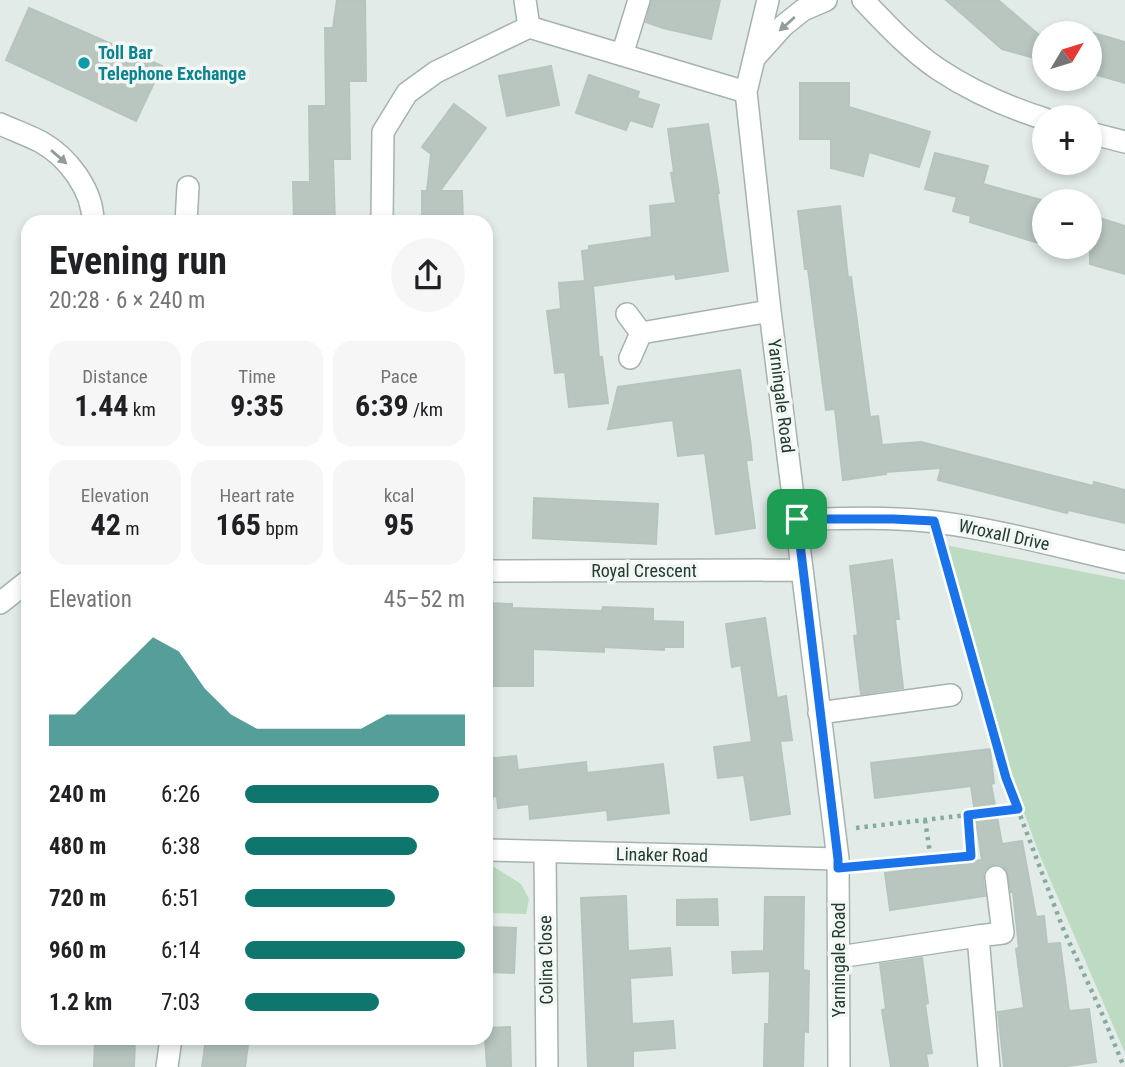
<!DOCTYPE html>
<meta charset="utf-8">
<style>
:root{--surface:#fff;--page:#f6f6f6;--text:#202124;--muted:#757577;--accent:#0f766e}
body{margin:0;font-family:"Roboto Condensed",sans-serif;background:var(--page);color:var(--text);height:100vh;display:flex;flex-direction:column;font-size:26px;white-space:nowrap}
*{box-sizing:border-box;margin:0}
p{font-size:23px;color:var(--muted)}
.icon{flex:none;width:38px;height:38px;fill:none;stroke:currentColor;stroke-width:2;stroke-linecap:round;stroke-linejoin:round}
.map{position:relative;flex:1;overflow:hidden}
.details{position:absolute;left:21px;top:215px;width:472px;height:830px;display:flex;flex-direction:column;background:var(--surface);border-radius:21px;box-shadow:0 4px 10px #0003}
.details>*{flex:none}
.needle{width:46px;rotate:52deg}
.controls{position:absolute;left:1032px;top:21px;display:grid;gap:14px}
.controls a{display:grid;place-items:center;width:70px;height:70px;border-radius:50%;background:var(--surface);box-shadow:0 4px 10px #0003;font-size:35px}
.pin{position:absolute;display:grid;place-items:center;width:60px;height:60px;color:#fff;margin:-30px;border-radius:14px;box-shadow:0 4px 10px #0006}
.round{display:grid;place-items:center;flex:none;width:74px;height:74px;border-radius:37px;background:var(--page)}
.head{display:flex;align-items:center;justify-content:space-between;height:119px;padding:0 28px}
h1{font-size:38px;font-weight:700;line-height:52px}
.stats{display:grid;grid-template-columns:repeat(3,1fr);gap:10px;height:119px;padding:7px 28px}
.stats div{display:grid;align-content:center;border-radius:18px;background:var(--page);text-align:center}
.stats b{font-size:30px;font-weight:700}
.stats small{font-size:19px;font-weight:400}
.stats p{font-size:19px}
.chart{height:196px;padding:14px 28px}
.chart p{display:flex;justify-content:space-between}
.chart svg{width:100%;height:126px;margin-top:7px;fill:var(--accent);opacity:.7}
ul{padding:0 28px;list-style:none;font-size:23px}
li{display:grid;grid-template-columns:112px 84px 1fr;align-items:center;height:52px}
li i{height:18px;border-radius:9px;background:var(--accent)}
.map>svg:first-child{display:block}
</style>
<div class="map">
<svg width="1125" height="1067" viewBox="0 0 1125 1067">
<rect width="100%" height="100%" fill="#e2ebe7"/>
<path fill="#bddbc2" d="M945 545 1125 580V1053L1040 856 1015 788Z
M487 866 494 867 521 884 529 899 526 914 487 913Z"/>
<path fill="#b8c6bf" stroke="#b5c5bd" stroke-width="2" d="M337 0H365L366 81H349L350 159H333L335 222H294L293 182H310L309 106H326L325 28H333Z
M652 0H720L711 39 663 28 646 22Z
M946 0H998L1045 40V61L1002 49Z
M29 8 162 66 136 121 6 60Z
M1090 32 1125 42V83L1090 73Z
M551 66 559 105 507 116 499 76Z
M589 75 639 92 637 98 659 105 652 127 630 120 626 130 576 113Z
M800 83H849V107L930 132 919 167 869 152 863 176 831 168V139H800Z
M454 104 486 128 440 191H462L463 222H422V191H427L431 154 422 147Z
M708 124 719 193H717L728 271 676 279 675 274 593 286 599 357H602L608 403 569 407 565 372 555 373 547 311 561 309 559 283 585 281 582 251 589 250V246L652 237 650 206 676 203 671 173 674 172 668 129Z
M935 153 988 166 983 184 1045 201V245L970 222 971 216 953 211 957 197 925 189Z
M840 206 848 278 851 277 870 417 878 416 882 445 921 442 1093 486 1094 482 1125 490V523L1068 510 1067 513 938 480 941 468 885 472 886 474 843 480 835 409 826 410 808 269H805L798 211Z
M1090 215 1125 226V274L1090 264Z
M740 370 751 447 752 460H746L755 528 716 534 705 453 678 456 673 420 608 429 618 387Z
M534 498 658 504 656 544 533 538Z
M892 560 899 619H895L903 688 861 694 854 636 858 635 850 566Z
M486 603 512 604V608L602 611 603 607 653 609V621L683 622V647H664V650L604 647V652L533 649V686H486Z
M765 618 777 698 786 696 792 740 780 741 790 814 751 820 744 775 718 778 714 747 752 742 741 665 732 667 726 624Z
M990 749 994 783 991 784 1002 844 1022 841 1036 917 1044 916 1047 944 1060 943 1069 1011 1089 1009 1096 1062 1060 1067H1004L998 1012 1024 1008 1016 949 1019 948 1013 892H1011L1007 870 1002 865 994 864 989 866 984 871 983 879 985 896 890 910 885 873 982 860 971 786 875 798 871 763Z
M516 756 518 770 586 762 587 773 663 764 669 813 608 820 607 810 530 819 529 804 498 808 497 796 486 798V759Z
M626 896 628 951 670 948 672 975 630 978 632 1024 673 1021 675 1048 633 1051V1067H588L581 898Z
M765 897H804L803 970 809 971 808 1032 804 1031 803 1067H764L765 1024H769L770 971 733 973 732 952 764 951Z
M717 899 718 925H677V900Z
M486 927 516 928 514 973 486 972Z
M922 958 928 1003 925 1004 932 1053 926 1054 928 1067H891L882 1010 886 1009 880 964Z
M510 1027 511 1067H487L485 1038 486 1028Z
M95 1039 135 1040 134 1067H94Z
M206 1039 248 1045 245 1067H202Z"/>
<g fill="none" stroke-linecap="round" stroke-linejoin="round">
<g stroke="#a5b3ad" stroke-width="24">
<path id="minor" d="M525 0 529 27
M768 0 746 92 770 311 838 859 839 1067
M863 0C886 24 910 50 938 69 971 91 1007 107 1045 119
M622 55 639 0
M757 55 783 26 803 10 826 0
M0 124C13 130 28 135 41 142 68 157 93 190 93 222
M1090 133 1125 142
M186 222 188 187
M382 222 383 132 407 93 436 72 529 27 746 92
M627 314 641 333 630 358
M641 333 770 311
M797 519C843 519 890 516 936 522 1000 530 1063 548 1125 562
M486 571 802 570
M0 603 28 581
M819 713 951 695
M486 850 838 859
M545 853 547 1067
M978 936 1003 933 996 877
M839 957 978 936 989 1067
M167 1067 171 1038"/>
</g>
<path stroke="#85ad9d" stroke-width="4.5" stroke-dasharray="3.5 5" stroke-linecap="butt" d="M941 547 1006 778 1064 931 1100 1009 1124 1067
M925 820 931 860
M856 828 1018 809
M859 866 971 856 968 815"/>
<use href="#minor" stroke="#fff" stroke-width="21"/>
</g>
<defs><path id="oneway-solid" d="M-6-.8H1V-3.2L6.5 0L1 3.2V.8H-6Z" transform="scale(1.75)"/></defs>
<g fill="#919d99">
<use href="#oneway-solid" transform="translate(787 24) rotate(138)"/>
<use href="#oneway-solid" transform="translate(59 157) rotate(41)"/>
</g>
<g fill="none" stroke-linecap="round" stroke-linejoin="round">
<g stroke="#fff" stroke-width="14">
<path id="route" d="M797 519H893L934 521 1006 778 1018 809 968 815 971 856 838 868V859Z"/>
</g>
<use href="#route" stroke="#1a73e8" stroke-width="9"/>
</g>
<circle fill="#0f9aa8" stroke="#f3f8f5" stroke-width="2.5" cx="84" cy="63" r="7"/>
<g text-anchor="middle" stroke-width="7" stroke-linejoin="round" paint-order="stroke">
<g font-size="18" font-weight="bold" fill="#0d838f" stroke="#f3f8f5" text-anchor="start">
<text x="98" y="59">Toll Bar<tspan x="98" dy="21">Telephone Exchange</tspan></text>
</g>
<g font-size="18" fill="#233b33" stroke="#f3f8f5">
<text transform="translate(781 396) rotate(83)" y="6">Yarningale Road</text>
<text transform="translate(1004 535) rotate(12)" y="6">Wroxall Drive</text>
<text x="644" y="577">Royal Crescent</text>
<text transform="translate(662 855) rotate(1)" y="6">Linaker Road</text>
<text transform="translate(546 960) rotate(-91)" y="6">Colina Close</text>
<text transform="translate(839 960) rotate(-90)" y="6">Yarningale Road</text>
</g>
</g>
</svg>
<div class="controls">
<a><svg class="needle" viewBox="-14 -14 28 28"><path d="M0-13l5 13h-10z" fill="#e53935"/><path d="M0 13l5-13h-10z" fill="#757577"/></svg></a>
<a>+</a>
<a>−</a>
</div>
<div class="pin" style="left:797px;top:519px;background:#1e9e55"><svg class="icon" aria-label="arrive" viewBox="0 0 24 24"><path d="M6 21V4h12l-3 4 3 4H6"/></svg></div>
<section class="details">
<div class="head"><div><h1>Evening run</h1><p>20:28 · 6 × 240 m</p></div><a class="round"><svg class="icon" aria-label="share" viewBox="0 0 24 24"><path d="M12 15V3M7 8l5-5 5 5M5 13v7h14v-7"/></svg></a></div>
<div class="stats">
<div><p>Distance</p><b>1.44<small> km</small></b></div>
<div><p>Time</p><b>9:35</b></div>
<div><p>Pace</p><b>6:39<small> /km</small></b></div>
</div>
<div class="stats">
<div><p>Elevation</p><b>42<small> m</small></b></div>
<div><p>Heart rate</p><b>165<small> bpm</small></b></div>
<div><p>kcal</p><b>95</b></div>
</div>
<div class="chart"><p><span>Elevation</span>45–52 m</p>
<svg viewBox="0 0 160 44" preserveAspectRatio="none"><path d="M0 44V33L10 33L20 24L30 15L40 6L50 11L60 24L70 33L80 38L90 38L100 38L110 38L120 38L130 33L140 33L150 33L160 33V44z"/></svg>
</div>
<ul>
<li><b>240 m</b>6:26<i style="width:88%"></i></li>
<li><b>480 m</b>6:38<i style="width:78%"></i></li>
<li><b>720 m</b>6:51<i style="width:68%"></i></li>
<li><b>960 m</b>6:14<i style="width:100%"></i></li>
<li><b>1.2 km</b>7:03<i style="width:61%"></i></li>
</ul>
</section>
</div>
